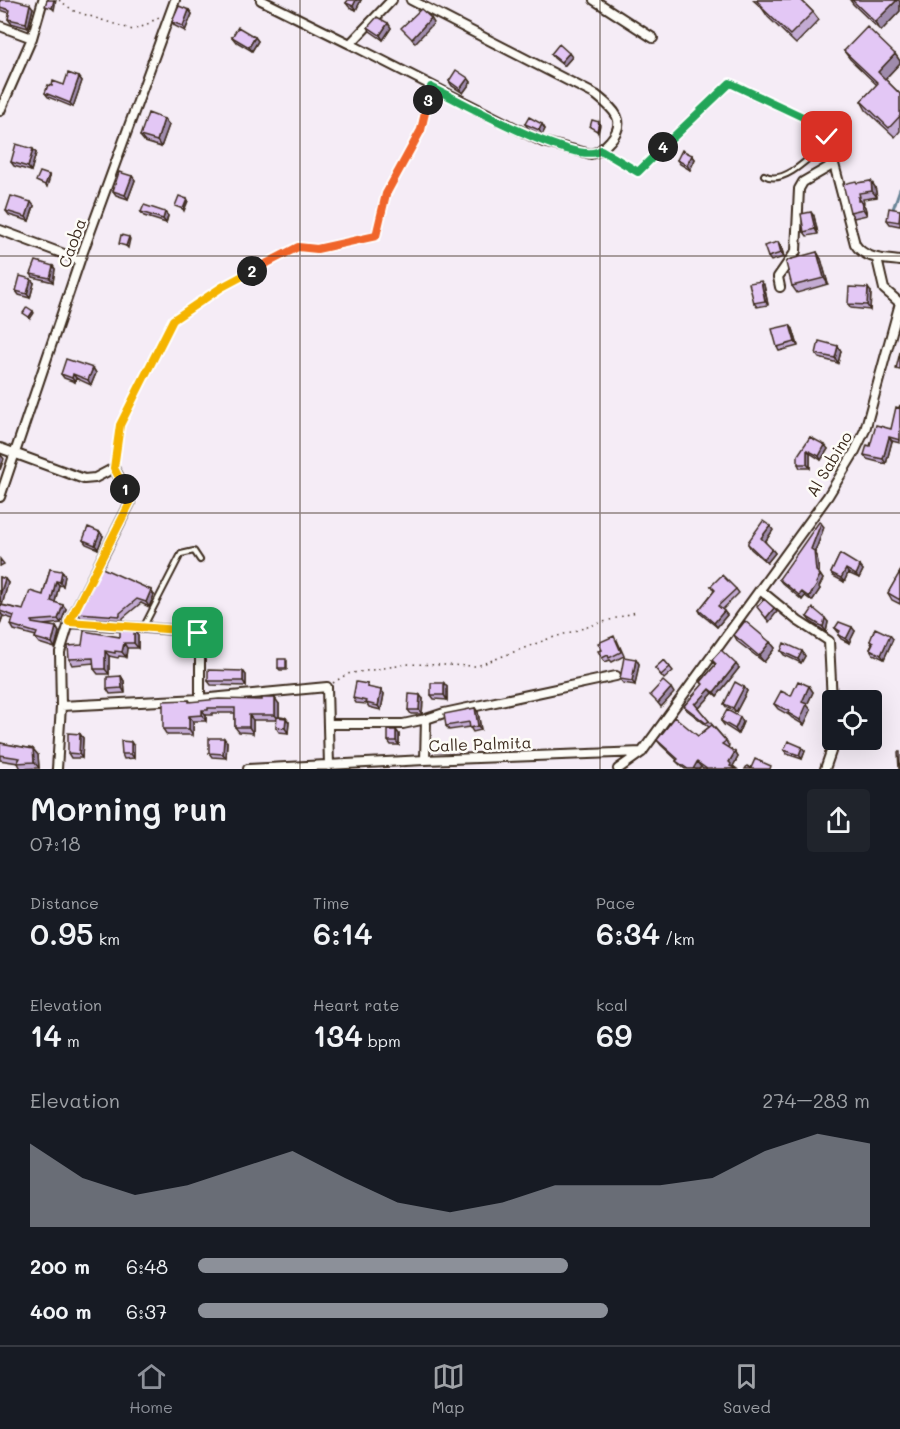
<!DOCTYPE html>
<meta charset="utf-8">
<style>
:root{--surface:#171b24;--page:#20242c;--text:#f1f3f6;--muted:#9ea1a6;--line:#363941;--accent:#8c9099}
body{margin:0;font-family:Mali,sans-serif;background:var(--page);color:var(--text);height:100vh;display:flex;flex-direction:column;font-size:22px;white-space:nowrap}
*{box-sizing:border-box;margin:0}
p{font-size:20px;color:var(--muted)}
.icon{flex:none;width:33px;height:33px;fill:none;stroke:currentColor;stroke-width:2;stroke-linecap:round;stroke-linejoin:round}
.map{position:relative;height:769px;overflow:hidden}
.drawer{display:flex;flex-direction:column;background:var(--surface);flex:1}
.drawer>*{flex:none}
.fabs{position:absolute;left:822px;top:690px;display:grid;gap:12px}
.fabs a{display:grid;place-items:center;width:60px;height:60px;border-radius:6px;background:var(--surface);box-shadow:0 6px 24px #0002;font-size:30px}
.pin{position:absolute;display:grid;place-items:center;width:51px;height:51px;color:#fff;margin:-26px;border-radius:12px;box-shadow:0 3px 9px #0006}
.km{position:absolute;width:30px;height:30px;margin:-15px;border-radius:50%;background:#222;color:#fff;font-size:16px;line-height:30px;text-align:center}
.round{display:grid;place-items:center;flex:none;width:63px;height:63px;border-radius:6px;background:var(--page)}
.summary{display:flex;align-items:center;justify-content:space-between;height:102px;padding:0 30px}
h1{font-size:33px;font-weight:600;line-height:45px}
.figures{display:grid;grid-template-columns:repeat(3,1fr);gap:9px;height:102px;padding:6px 30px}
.figures div{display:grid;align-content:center}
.figures b{font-size:30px;font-weight:600}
.figures small{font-size:16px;font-weight:400}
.figures p{font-size:16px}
.chart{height:168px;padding:12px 30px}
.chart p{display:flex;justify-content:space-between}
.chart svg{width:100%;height:108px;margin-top:6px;fill:var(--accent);opacity:.7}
ul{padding:0 30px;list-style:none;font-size:20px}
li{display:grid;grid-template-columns:96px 72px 1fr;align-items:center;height:45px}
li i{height:15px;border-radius:8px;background:var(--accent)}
.tab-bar{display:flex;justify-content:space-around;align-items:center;height:84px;border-top:2px solid var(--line);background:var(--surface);font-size:16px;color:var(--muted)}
.tab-bar a{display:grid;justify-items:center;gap:3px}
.tab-bar .on{color:var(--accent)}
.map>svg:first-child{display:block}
</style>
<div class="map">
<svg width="900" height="769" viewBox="0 0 900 769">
<rect width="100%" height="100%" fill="#f5ecf6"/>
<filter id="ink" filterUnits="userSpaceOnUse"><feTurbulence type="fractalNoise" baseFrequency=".0167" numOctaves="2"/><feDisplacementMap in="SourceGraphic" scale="12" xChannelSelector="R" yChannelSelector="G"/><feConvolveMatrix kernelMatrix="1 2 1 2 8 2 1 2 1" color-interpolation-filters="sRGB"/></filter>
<g filter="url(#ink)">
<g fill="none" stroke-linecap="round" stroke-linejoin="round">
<path stroke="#698597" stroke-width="3" d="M893 209 900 189"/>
<g stroke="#3b2a1e" stroke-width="8">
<path id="lane" d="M764 175C784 187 813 154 828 141L834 164
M143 628 181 554 194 551 200 560"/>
</g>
<g stroke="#3b2a1e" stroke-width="12">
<path id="street" d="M261 0 350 44 392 0
M594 0 653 38
M0 26 32 38
M350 44 543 142 591 154C600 152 604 147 610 141 629 120 612 108 596 95L411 0
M0 111 32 38 43 0
M0 230 80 260
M877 259 884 289 900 303
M780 287 778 277 796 251 799 189 803 182 834 164 855 244C864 259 883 259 900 261
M0 448 84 479 95 478 114 468 124 486 130 503 69 623 60 652 61 706 57 769
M0 497 80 260 175 0
M760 590 798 621 829 641 832 702
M69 623 193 631 198 633 200 638V699
M61 706 200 699 327 687 329 766
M328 724H403L426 719
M425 760 426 719 444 713 616 676
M248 769 425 760 642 752
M618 769 642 752 828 496 854 453 865 430 900 303
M825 769 835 740"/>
</g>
<path stroke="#3b2a1e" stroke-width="1.5" stroke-dasharray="1.5 4.5" stroke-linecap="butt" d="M59 0 74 11 133 30 144 26 159 17
M608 154 638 172 730 83 822 126 827 134
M115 460 119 425 173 320 222 287 298 247 317 249 376 236 386 194 421 130 429 93
M333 683 347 674 409 664 477 666 548 639 636 612"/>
<use href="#lane" stroke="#fdfcf7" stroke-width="4"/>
<use href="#street" stroke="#fdfcf7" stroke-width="8"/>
</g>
<path fill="#c3abd3" stroke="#3b2a1e" stroke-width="1.5" d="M0 0 33 8 28 28 11 23 8 19 10 13 0 10Z
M361 0 356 10 349 7 346 3Z
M753 0H801L813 12 819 20 796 44 768 17 762 8Z
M850 0H899L900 2V11L881 31 853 4Z
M189 10 192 14 185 31 175 26 172 22Z
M388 23 391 28 383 40 370 31 368 27Z
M232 37H255L258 41 252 51 235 41Z
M844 51 895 54 900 61V63L885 79 900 94V131L895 137 866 110 861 101 877 85 850 59Z
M551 54 572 57 564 66 554 58Z
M79 77 82 81 73 107 48 97 45 93 52 86 64 85Z
M468 78 471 82 463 93 452 86 449 81Z
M164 119 169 125 161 147 145 142 140 136Z
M525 124H542L545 129 542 135 528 128Z
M36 153 31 171 14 166 11 162Z
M692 155 695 159 690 170 680 164 677 160Z
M132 176 135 180 128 199 116 195 113 191Z
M871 181 875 187 877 197 863 199 864 203H862L865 207 867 215 854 218 850 212 858 183Z
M34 206 29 221 9 215 6 211Z
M900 210V226L890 224 887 220Z
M141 212 168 216 166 223 144 216Z
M814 216 818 234 807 236 804 232Z
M778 242 781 246 784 257 771 261 768 257Z
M817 252 821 259 828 284 797 293 792 286Z
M53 266 55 269 53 282 33 277 31 274Z
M34 283 30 298 19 295 16 291Z
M764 285 768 305 757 307 754 303Z
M871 292 870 310 851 308 848 304Z
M793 329 798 346 779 351 777 347Z
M838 346 841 351 838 363 819 358 816 354Z
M93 368 96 373 91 385 76 378 75 382 64 378 61 374Z
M900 405V443L892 441 886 464 867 459 864 455 870 446 891 429Z
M810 437 828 449 821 460 810 453V468H800L798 464Z
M824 527 815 552 817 556 819 573 823 579 819 587 820 589 812 601 805 596 802 600 782 583 779 579Z
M773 530 765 542 775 553 767 563 751 549 748 544Z
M103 536 98 549 86 544 83 540Z
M840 554 863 570 859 578 848 573 844 582 833 576 831 573Z
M0 559 4 564 0 566V567Z
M50 569 65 576 63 586 59 585 55 602 66 609 61 623 43 625 56 627 59 632 55 648 39 643 35 638 36 636 14 630 11 625 13 619 3 616 0 624V577L5 579 8 583 2 605 23 610 43 595Z
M900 572V604L892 600 888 593Z
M711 586 736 589 739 593 722 610 727 615 717 627 701 614 699 610 714 591Z
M154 595 149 607 141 603 123 618V620L81 618 78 613 87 597Z
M807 617 828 622 826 632 810 621Z
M835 628 855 631 849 643 841 639 838 635 839 633Z
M134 631 138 636V648H127L126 657 119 656 118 658 109 656V674H98L94 669V663L72 665 69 659 82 645 120 637Z
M734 635 770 642 775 648 764 662 738 642Z
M893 639 884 659 873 654 870 649 872 645 870 641Z
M617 640 624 656 612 662 610 660 605 662 602 658Z
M781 651H802L805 656 801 663 784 655Z
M636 659 639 664 635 685 623 683 620 679Z
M664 660 673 671 664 679 655 668Z
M712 660 739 668 717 696 713 693 699 708H698L726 741 729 746 727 748 735 752 738 757 733 766 737 769H703L701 767 699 769H685L680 765 676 761 677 760 661 745 657 740 698 736 709 727 687 710 684 706 703 685 701 682 715 665Z
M287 661V670H280L278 668Z
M243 671 246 675V686L211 685 208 681Z
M121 676 124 681 125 693 110 694 107 689Z
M367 684 369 688 381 690 384 694 381 710 369 707 367 704 356 703 353 698Z
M809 686 813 692 807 705 811 710 804 725 792 718 789 715 778 709 774 704Z
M447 687V700L434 699 431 695Z
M744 687 747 691 736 712 727 708 724 704Z
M423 699 422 714H411L408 710Z
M189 700 191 702 279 704V717L286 718 289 722 288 733 279 732 276 727 277 720H253V733L239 732 235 727V713H212V715H206V721H193V735H167L163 729Z
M475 708 478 712 481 730 473 732 470 727 449 730 446 726Z
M740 717 743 722 738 734 724 725 721 721Z
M396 730 399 734V745H391L388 741Z
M80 734 83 738 82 758H71L68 753Z
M227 742 226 758 212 757 209 753Z
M0 743 33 749 38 755 39 768 21 769 18 763 0 760Z
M134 746V758L124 759 122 754Z
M784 750 805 751 802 759 787 754Z"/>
<path fill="#9f8bac" stroke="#3b2a1e" stroke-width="1.5" d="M54 0H56L54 10 52 8Z
M356 0H361L356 10 353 6Z
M897 0H899L900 2V11L881 31 875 22Z
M30 4 33 8 28 28 26 23Z
M189 10 192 14 185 31 183 26Z
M431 18 434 23 415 43 412 39Z
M388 23 391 28 383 40 380 35Z
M255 37 258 41 252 51 249 47Z
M569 53 572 57 564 66 561 62Z
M895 54 900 61V63L883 81 878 72Z
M79 77 82 81 73 107 70 103Z
M468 78 471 82 463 93 460 89Z
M164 119 169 125 161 147 157 141Z
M599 122 600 125 598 133 597 131Z
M542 124 545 129 542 135 539 130Z
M33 149 36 153 31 171 28 167Z
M692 155 695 159 690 170 687 165Z
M49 175 50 177 47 187 45 185Z
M132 176 135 180 128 199 125 195Z
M871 181 875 187 877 197 872 191Z
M858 197 865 207 867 215 858 201Z
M187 199 188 201 184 211 183 209Z
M31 202 34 206 29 221 26 217Z
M165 212 168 216 166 223 163 219Z
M811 212 814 216 818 234 815 229Z
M129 237 130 239 128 248 126 246Z
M778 242 781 246 784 257 781 253Z
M817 252 821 259 828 284 824 278Z
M53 266 55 269 53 282 50 278Z
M31 279 34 283 30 298 27 294Z
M761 281 764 285 768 305 765 301Z
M868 288 871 292 870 310 867 305Z
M33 311 34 313 30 319 29 317Z
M790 325 793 329 798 346 795 342Z
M838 346 841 351 838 363 835 358Z
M93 368 96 373 91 385 88 380Z
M73 374 76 378 75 382 72 378Z
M889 437 892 441 886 464 883 459Z
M825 445 828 449 821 460 819 456Z
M807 450 810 453V468L807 464Z
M1 455 4 459 0 470V457Z
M821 523 824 527 815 552 817 556 819 575 816 571 811 549Z
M770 526 773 530 764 543 761 538Z
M100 532 103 536 98 549 95 545Z
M772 549 775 553 767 563 764 559Z
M860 566 863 570 859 578 856 575Z
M846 569 848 573 844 582 841 578Z
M62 571 65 576 63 586 60 582Z
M820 575 823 579 819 587 820 589 812 601 809 597Z
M5 579 8 583 1 609 0 595Z
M56 581 59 585 54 606 51 601Z
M151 590 154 595 149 607 146 602Z
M802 592 805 596 802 600 799 595Z
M63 605 66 609 61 623 58 619Z
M774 608 777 612 769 622 766 618Z
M724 611 727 615 717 627 714 623Z
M0 612 3 616 0 624Z
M825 618 828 622 826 632 823 627Z
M56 627 59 632 55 648 52 643Z
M852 627 855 631 849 643 846 639Z
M134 631 138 636V648L134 643Z
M890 635 893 639 884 659 881 655Z
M770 642 775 648 764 662 759 656Z
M124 643 127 648 126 657 122 652Z
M105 651 109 656V674L105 669Z
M802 651 805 656 801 663 798 659Z
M636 659 639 664 635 685 632 681Z
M736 664 739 668 717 696 714 692Z
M243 671 246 675V686L243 681Z
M121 676 124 681 125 693 122 688Z
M444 683 447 687V700L444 695Z
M809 686 813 692 807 705 811 710 804 725 800 720 802 702Z
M744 687 747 691 736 712 733 708Z
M671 688 674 693 661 707 658 703Z
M710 689 713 693 699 708 696 704Z
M381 690 384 694 381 710 378 706Z
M420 695 423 699 422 714 419 710Z
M275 698 279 704V720L275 715Z
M475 708 478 712 481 730 478 726Z
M202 710 206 715V721L202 715Z
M249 715 253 720V733L249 727Z
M189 716 193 721V735L189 729Z
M740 717 743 722 738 734 735 729Z
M286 718 289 722 288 733 285 728Z
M396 730 399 734V745L396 741Z
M80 734 83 738 82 758 79 754Z
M224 738 227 742 226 758 223 754Z
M131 742 134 746V758L131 754Z
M802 747 805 751 802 759 799 755Z
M33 749 38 755 39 768 34 762Z
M735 752 738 757 733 766 735 768 732 769 729 762Z
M697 762 701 767 699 769H693Z"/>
<path fill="#e3c7f5" stroke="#3b2a1e" stroke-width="1.5" d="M0 0H14L30 4 26 23 8 19 10 10 0 7Z
M47 0H54L52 8 45 6Z
M348 0H356L353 6 346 3Z
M756 0H801L813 12 790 35 762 8 763 7Z
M852 0H897L875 22Z
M179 6 189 10 183 26 172 22Z
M421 9 431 18 412 39 401 28Z
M377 17 388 23 380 35 368 27Z
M238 27 255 37 249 47 232 37Z
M867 27 895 54 878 72 900 94V116L889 128 861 101 878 83 844 51Z
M559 44 569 53 561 62 551 54Z
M456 70 468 78 460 89 449 81Z
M68 73 79 77 70 103 45 93 48 85 52 86 53 81 64 85Z
M148 113 164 119 157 141 140 136Z
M529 117 542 124 539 130 525 124Z
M592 120 599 122 597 131 590 127Z
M16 144 33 149 28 167 11 162Z
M682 150 692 155 687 165 677 160Z
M40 172 49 175 45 185 36 181Z
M119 172 132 176 125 195 113 191Z
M856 181 857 183 871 181 872 191 859 193 860 197H858V201H861L863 209 850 212 843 184Z
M11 196 31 202 26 217 6 211Z
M179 196 187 199 183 209 175 206Z
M144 205 165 212 163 219 141 212Z
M889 208 900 210 899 222 887 220Z
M811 212 815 229 804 232 801 214Z
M121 235 129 237 126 246 119 244Z
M778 242 781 253 768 257 764 246Z
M817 252 824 278 792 286 786 263 788 260Z
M36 261 53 266 50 278 31 274Z
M20 276 31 279 27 294 16 291Z
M761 281 765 301 754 303 749 283Z
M849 287 868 288 867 305 848 304Z
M27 307 33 311 29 317 23 313Z
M790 325 795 342 777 347 772 329Z
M819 341 838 346 835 358 816 354Z
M900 352V370L896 369Z
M66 359 93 368 88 380 73 374 72 378 61 374Z
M900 405V440L889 437 883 459 864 455 867 445 870 446 876 425 891 429 896 407 899 408Z
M810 437 825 445 819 456 807 450V464H798V455Z
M763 521 770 526 761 538 772 549 764 559 748 544V542Z
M819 522 821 523 811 549 814 551 816 571 820 575 816 583 817 585 809 597 802 592 799 595 779 579Z
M88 527 100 532 95 545 83 540Z
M840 554 860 566 856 575 846 569 841 578 831 573Z
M100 567 151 590 146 602 137 599 120 613V616L78 613 84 596 87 597Z
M50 569 62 571 60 582 56 581 51 601 63 605 58 619 32 621V623L56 627 52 643 35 638 37 633 11 625 14 616 0 611V605L23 610 30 591 43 595Z
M900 572V600L888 593Z
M722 575 736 589 718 606 724 611 714 623 699 610 715 590 711 586Z
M0 577 5 579 0 595Z
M764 599 774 608 766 618 757 607Z
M813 608 825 618 823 627 807 617Z
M745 621 770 642 759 656 734 635Z
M839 622 852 627 846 639 838 635 840 631 835 628Z
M875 628 890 635 881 655 870 649 873 643 870 641Z
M120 630 134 631V643H124L122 652 115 651V653L105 651V669H94L93 658 69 659 68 646 82 645 84 631 120 637Z
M614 636 621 652 609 658 608 655 602 658 598 651 602 650 598 643Z
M784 643 802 651 798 659 781 651Z
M721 650 736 664 714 692 710 689 696 704 694 703 709 721 706 723 684 706 703 684 701 682 716 664 712 660Z
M624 657 636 659 632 681 620 679Z
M278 659H286V668H278Z
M664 660 670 667 661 675 655 668Z
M208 670 243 671V681H208Z
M121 676 122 688 107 689V677Z
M663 681 671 688 658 703 650 695Z
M798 681 809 686 802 702 807 704 800 720 788 713 789 711 774 704 781 691 791 696Z
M356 682 367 684V687L381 690 378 706 366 703 367 701 353 698Z
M735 682 744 687 733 708 724 704Z
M431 683H444V695H431Z
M409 694 420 695 419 710H408Z
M262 698H275V715H249V727H235V708H208V710H202V715L189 716V729H163V701L189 700V702L219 699 262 700Z
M475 708 478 726 470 728 469 722 446 726 444 714Z
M727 710 740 717 735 729 721 721Z
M277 717 286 718 285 728 276 727Z
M675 717 698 736 712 725 726 741 722 744 735 752 729 762 731 764 730 766 737 769H707L697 762 693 769H688L676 761 678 759 657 740Z
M388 730H396V741H388Z
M68 733 80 734 79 754 68 753Z
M209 738H224L223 754 209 753Z
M121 741 131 742V754H122Z
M788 741 802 747 799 755 784 750Z
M0 743 33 749 34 762 17 763 20 758 0 755Z
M898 752H900V769H899Z
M755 759 771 766 770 769H745L747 766 751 768Z"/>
</g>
<g fill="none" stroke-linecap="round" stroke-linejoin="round" filter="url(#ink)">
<g stroke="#fff" stroke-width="12">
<path id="split-1" d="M125 489 130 503 69 622 193 631 198 633"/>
</g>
<g stroke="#fff" stroke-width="12">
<path id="split-2" d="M125 489 114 468 120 425 173 320 222 287 252 271"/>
</g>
<g stroke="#fff" stroke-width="12">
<path id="split-3" d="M252 271 298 247 317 249 376 236 386 194 421 130 428 100"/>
</g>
<g stroke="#fff" stroke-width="12">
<path id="split-4" d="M428 100 431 87C458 100 578 168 601 150L638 172 663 147"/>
</g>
<g stroke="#fff" stroke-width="12">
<path id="split-5" d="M663 147 730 83 822 126 827 137"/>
</g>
<use href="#split-1" stroke="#f5b400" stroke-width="8"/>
<use href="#split-2" stroke="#f5b400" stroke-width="8"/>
<use href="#split-3" stroke="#f0652b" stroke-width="8"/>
<use href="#split-4" stroke="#22a559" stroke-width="8"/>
<use href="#split-5" stroke="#22a559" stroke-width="8"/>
</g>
<path fill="none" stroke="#3b2a1e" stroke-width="1.5" stroke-opacity="0.55" d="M300 0V769M600 0V769M0 256H900M0 513H900"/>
<g text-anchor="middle" stroke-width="5" stroke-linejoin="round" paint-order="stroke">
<g font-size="16" fill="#3b2a1e" stroke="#fdfcf7">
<text transform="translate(72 243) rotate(-70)" y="6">Caoba</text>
<text transform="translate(829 464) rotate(-59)" y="6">Al Sabino</text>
<text transform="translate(480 744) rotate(-2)" y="6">Calle Palmita</text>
</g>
</g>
</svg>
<div class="fabs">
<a><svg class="icon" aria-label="locate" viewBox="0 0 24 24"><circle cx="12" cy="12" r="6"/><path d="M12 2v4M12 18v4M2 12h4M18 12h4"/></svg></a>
</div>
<div class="pin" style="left:198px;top:633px;background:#1e9e55"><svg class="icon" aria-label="arrive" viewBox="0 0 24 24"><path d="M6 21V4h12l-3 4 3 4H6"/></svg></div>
<div class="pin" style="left:827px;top:137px;background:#d93025"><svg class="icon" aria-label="check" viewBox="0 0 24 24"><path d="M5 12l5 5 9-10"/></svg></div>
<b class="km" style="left:125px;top:489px">1</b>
<b class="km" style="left:252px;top:271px">2</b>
<b class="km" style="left:428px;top:100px">3</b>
<b class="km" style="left:663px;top:147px">4</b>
</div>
<section class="drawer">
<div class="summary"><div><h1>Morning run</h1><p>07:18</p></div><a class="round"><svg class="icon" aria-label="share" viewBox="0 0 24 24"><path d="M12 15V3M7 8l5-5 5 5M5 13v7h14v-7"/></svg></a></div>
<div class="figures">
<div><p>Distance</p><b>0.95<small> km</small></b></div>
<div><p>Time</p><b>6:14</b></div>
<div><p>Pace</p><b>6:34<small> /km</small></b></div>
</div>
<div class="figures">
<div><p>Elevation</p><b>14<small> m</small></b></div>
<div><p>Heart rate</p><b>134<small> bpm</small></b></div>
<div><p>kcal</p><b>69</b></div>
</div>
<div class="chart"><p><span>Elevation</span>274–283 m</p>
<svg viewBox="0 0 160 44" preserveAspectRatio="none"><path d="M0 44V10L10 24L20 31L30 27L40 20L50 13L60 24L70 34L80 38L90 34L100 27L110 27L120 27L130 24L140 13L150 6L160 10V44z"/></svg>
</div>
<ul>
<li><b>200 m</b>6:48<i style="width:55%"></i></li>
<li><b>400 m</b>6:37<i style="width:61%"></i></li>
</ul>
</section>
<nav class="tab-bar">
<a class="on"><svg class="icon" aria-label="home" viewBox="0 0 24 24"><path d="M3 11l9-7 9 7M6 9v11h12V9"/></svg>Home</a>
<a><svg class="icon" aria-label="map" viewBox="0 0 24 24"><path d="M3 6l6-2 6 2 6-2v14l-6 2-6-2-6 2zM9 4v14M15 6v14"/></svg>Map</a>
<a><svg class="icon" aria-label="saved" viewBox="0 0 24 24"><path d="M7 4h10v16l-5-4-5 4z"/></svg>Saved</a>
</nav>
